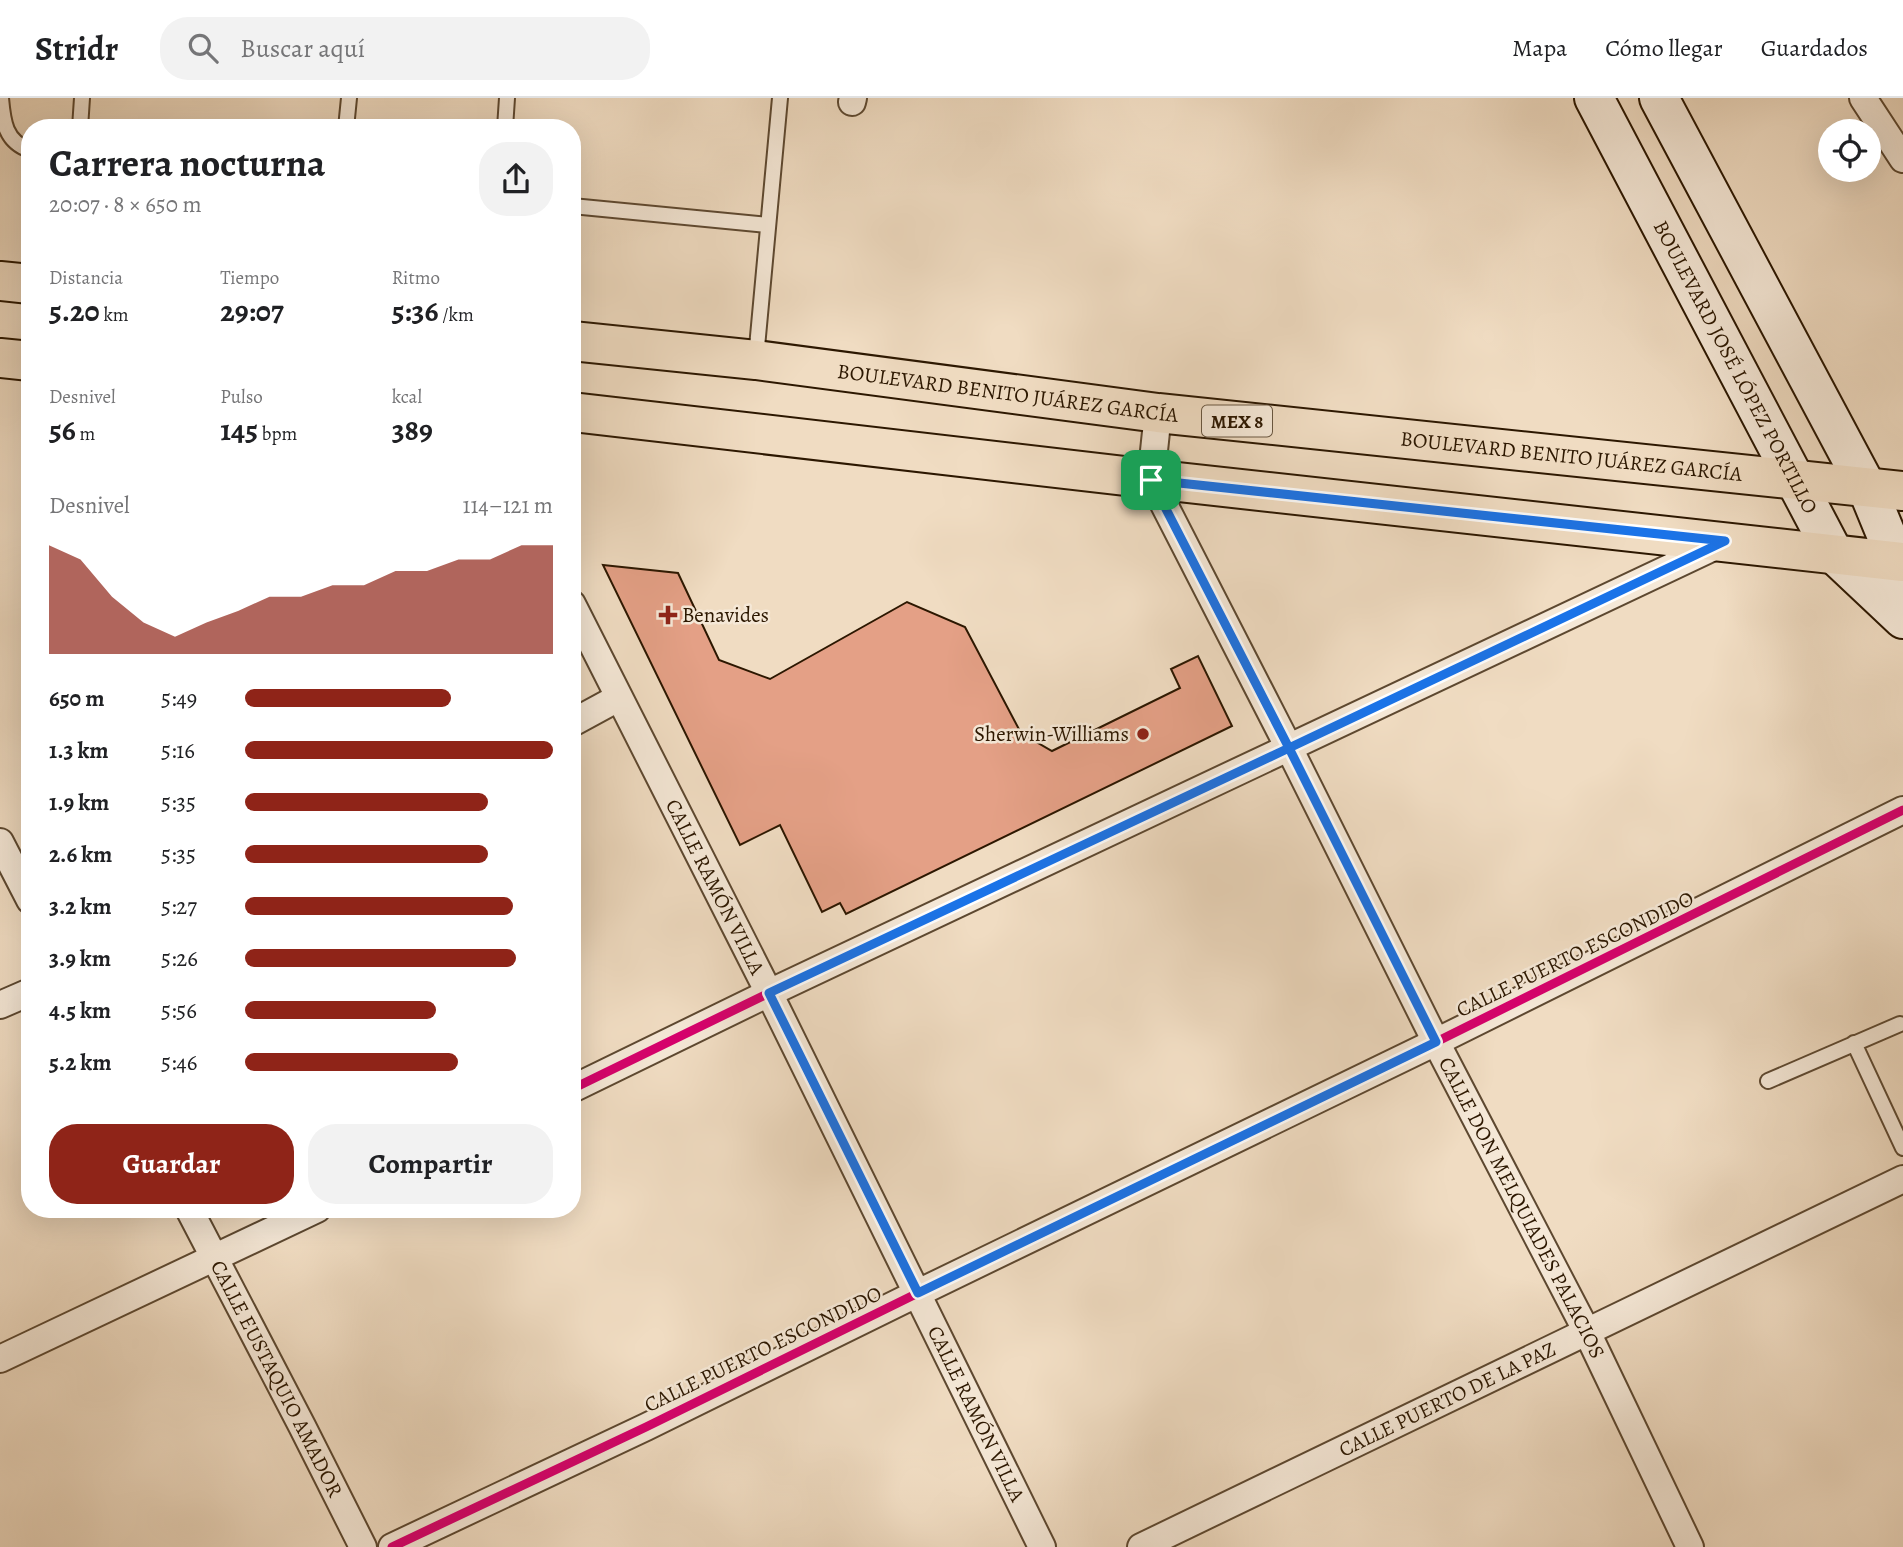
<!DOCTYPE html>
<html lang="es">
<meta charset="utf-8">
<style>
:root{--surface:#fff;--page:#f2f2f2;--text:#202124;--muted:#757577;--line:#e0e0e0;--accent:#8f2418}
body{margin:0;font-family:Alegreya,serif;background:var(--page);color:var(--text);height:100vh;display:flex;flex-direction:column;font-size:26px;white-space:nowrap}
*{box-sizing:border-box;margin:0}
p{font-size:23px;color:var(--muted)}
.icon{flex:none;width:38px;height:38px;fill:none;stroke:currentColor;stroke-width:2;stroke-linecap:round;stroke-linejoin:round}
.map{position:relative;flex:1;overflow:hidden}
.drawer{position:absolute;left:21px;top:21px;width:560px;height:1099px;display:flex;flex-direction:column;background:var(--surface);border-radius:28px;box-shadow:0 7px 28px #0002}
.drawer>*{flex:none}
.controls{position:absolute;left:1818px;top:21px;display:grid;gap:14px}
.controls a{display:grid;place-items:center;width:63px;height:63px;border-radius:50%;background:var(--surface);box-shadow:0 7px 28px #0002;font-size:35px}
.pin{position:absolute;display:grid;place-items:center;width:60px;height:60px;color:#fff;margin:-30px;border-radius:14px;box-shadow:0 4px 10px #0006}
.round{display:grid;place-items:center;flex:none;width:74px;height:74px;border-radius:28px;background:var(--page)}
.head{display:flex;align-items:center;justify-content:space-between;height:119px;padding:0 28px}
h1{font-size:38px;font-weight:700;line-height:52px}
.stats{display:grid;grid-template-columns:repeat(3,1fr);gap:10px;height:119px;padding:7px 28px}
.stats div{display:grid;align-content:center}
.stats b{font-size:30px;font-weight:700}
.stats small{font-size:19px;font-weight:400}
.stats p{font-size:19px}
.chart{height:196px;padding:14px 28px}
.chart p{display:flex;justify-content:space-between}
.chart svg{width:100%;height:126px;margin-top:7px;fill:var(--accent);opacity:.7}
.cta{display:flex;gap:14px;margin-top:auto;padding:14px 28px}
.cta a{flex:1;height:80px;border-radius:28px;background:var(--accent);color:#fff;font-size:28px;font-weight:700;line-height:80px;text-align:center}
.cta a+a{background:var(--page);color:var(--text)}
ul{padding:0 28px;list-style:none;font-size:23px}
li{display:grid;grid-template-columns:112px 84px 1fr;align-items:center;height:52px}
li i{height:18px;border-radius:9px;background:var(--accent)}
header{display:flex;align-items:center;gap:42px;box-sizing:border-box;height:98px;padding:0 35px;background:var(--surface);border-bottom:2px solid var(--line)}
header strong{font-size:33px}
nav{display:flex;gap:38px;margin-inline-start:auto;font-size:24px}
.search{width:490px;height:63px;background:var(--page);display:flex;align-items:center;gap:18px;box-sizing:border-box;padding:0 24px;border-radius:28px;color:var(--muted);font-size:26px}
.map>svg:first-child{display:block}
</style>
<header>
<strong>Stridr</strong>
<div class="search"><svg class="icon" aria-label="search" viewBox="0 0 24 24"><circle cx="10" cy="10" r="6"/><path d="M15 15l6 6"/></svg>Buscar aquí</div>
<nav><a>Mapa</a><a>Cómo llegar</a><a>Guardados</a></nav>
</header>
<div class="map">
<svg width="1903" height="1449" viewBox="0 0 1903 1449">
<rect width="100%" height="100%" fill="#f0dcc2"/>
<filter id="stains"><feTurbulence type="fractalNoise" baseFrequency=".00286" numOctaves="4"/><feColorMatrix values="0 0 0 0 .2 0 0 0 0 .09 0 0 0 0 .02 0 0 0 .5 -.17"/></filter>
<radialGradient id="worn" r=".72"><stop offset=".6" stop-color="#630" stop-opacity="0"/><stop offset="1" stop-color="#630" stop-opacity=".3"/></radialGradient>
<path fill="#e4a086" stroke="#2c1700" stroke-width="2" d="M603 467 678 475 719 562 770 581 907 504 965 529 1021 635 1052 653 1180 590 1171 571 1198 558 1232 628 846 816 840 805 822 814 780 727 740 747Z"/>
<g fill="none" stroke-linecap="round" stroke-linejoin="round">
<g stroke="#5d4830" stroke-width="18">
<path id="lane" d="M1 0C3 23 5 44 30 52
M80 30 82 0
M346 30 349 0
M505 30 507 0
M572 108 768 127
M756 260 780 0
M1854 945 1903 1050
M1768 983 1900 926"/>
</g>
<g stroke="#5d4830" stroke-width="30">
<g id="street">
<path d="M1863 0 1903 61"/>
<path d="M852 4 853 0"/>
<path id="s1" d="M1158 315 1151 381 1289 650 1436 944 1587 1234 1690 1449"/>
<path id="s2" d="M572 506 769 895 1042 1449"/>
<path d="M572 625 618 600"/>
<path d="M0 744 30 802"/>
<path d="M0 907 30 894"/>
<path d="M572 991 769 895 1720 446"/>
<path id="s3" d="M189 1111 302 1328 363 1449"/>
<path d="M0 1261 317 1111"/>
<path d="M392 1449 646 1329 918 1195 1436 944 1903 712"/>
<path id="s4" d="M1141 1449 1903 1081"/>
</g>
</g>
<g stroke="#2c1700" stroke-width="42">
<g id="secondary">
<path id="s5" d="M1594 0 1834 456 1903 521"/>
<path d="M1659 0 1867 390 1897 463 1902 493"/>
</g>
</g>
<g stroke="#2c1700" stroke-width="42">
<g id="primary">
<path d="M0 183 30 186"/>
<path id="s6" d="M572 243 756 262 1158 315 1903 393"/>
<path d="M0 260 30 263"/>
<path d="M572 314 1151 381 1903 464"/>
</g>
</g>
<use href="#lane" stroke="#f5e8d7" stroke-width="14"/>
<use href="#street" stroke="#f5e8d7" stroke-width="26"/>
<use href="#secondary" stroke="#f5e8d7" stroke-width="38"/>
<use href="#primary" stroke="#f0dcc2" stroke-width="38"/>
<g stroke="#f5e8d7" stroke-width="13">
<path id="cycleway" d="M572 991 769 895 1725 443
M392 1449 646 1329 918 1195 1436 944 1903 712"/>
</g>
<use href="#cycleway" stroke="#d6006c" stroke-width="9"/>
</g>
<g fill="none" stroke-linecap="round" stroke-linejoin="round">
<g stroke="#fff" stroke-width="14">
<path id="route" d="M1151 382 1289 650 769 895 918 1195 1436 944 1289 650 1725 443 1151 382"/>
</g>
<use href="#route" stroke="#1a73e8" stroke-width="9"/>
</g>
<g fill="#8f2418" stroke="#f5e8d7" stroke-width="2.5">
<path d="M664.5 506.5h7v7h7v7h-7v7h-7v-7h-7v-7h7z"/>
<circle cx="1143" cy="636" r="7"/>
</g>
<g text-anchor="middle" stroke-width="5" stroke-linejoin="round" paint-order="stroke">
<rect fill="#f5e8d7" stroke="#685640" stroke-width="2" x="1202" y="307.5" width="70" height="31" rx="5"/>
<g font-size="19" font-weight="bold" fill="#2c1700">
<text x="1237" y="330">MEX 8</text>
</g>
<g font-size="21" fill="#2c1700" stroke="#f5e8d7">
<text dy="7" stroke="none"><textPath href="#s5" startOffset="304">BOULEVARD JOSÉ LÓPEZ PORTILLO</textPath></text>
<text dy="7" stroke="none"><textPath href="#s6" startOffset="439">BOULEVARD BENITO JUÁREZ GARCÍA</textPath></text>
<text dy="7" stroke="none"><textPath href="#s6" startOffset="1006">BOULEVARD BENITO JUÁREZ GARCÍA</textPath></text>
<text dy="7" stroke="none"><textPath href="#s2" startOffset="317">CALLE RAMÓN VILLA</textPath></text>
<text transform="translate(1575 856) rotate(-26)" y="7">CALLE PUERTO ESCONDIDO</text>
<text dy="7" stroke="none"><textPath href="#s1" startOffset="884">CALLE DON MELQUIADES PALACIOS</textPath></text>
<text transform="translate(763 1251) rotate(-26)" y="7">CALLE PUERTO ESCONDIDO</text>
<text dy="7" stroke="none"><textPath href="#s3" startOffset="191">CALLE EUSTAQUIO AMADOR</textPath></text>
<text dy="7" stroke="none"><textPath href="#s4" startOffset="340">CALLE PUERTO DE LA PAZ</textPath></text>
<text dy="7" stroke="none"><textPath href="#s2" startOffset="905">CALLE RAMÓN VILLA</textPath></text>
</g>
<g font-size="21" fill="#2c1700" stroke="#f5e8d7" text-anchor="start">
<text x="682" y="524">Benavides</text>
<text x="1129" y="643" text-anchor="end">Sherwin-Williams</text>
</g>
</g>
<rect width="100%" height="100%" filter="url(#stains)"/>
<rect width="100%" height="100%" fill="url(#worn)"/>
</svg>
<div class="controls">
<a><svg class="icon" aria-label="locate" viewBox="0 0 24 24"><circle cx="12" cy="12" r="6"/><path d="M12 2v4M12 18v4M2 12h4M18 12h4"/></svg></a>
</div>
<div class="pin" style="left:1151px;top:382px;background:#1e9e55"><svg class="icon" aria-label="arrive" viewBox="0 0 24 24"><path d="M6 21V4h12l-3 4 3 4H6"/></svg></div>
<section class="drawer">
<div class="head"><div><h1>Carrera nocturna</h1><p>20:07 · 8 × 650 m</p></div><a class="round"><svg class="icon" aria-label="share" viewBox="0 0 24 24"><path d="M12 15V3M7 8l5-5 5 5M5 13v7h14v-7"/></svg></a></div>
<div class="stats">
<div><p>Distancia</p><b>5.20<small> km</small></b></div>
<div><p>Tiempo</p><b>29:07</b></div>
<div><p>Ritmo</p><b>5:36<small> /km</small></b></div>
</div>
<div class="stats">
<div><p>Desnivel</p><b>56<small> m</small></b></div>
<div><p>Pulso</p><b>145<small> bpm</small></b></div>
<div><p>kcal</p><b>389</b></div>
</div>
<div class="chart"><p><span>Desnivel</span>114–121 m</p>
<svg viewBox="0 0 160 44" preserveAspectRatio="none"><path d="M0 44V6L10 11L20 24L30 33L40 38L50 33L60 29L70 24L80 24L90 20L100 20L110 15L120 15L130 11L140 11L150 6L160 6V44z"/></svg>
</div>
<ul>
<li><b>650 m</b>5:49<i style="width:67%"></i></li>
<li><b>1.3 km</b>5:16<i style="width:100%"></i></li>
<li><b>1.9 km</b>5:35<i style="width:79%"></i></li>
<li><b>2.6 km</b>5:35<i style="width:79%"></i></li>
<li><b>3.2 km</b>5:27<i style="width:87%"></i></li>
<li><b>3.9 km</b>5:26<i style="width:88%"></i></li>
<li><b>4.5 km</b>5:56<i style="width:62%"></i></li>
<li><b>5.2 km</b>5:46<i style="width:69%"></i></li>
</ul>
<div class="cta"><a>Guardar</a><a>Compartir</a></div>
</section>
</div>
